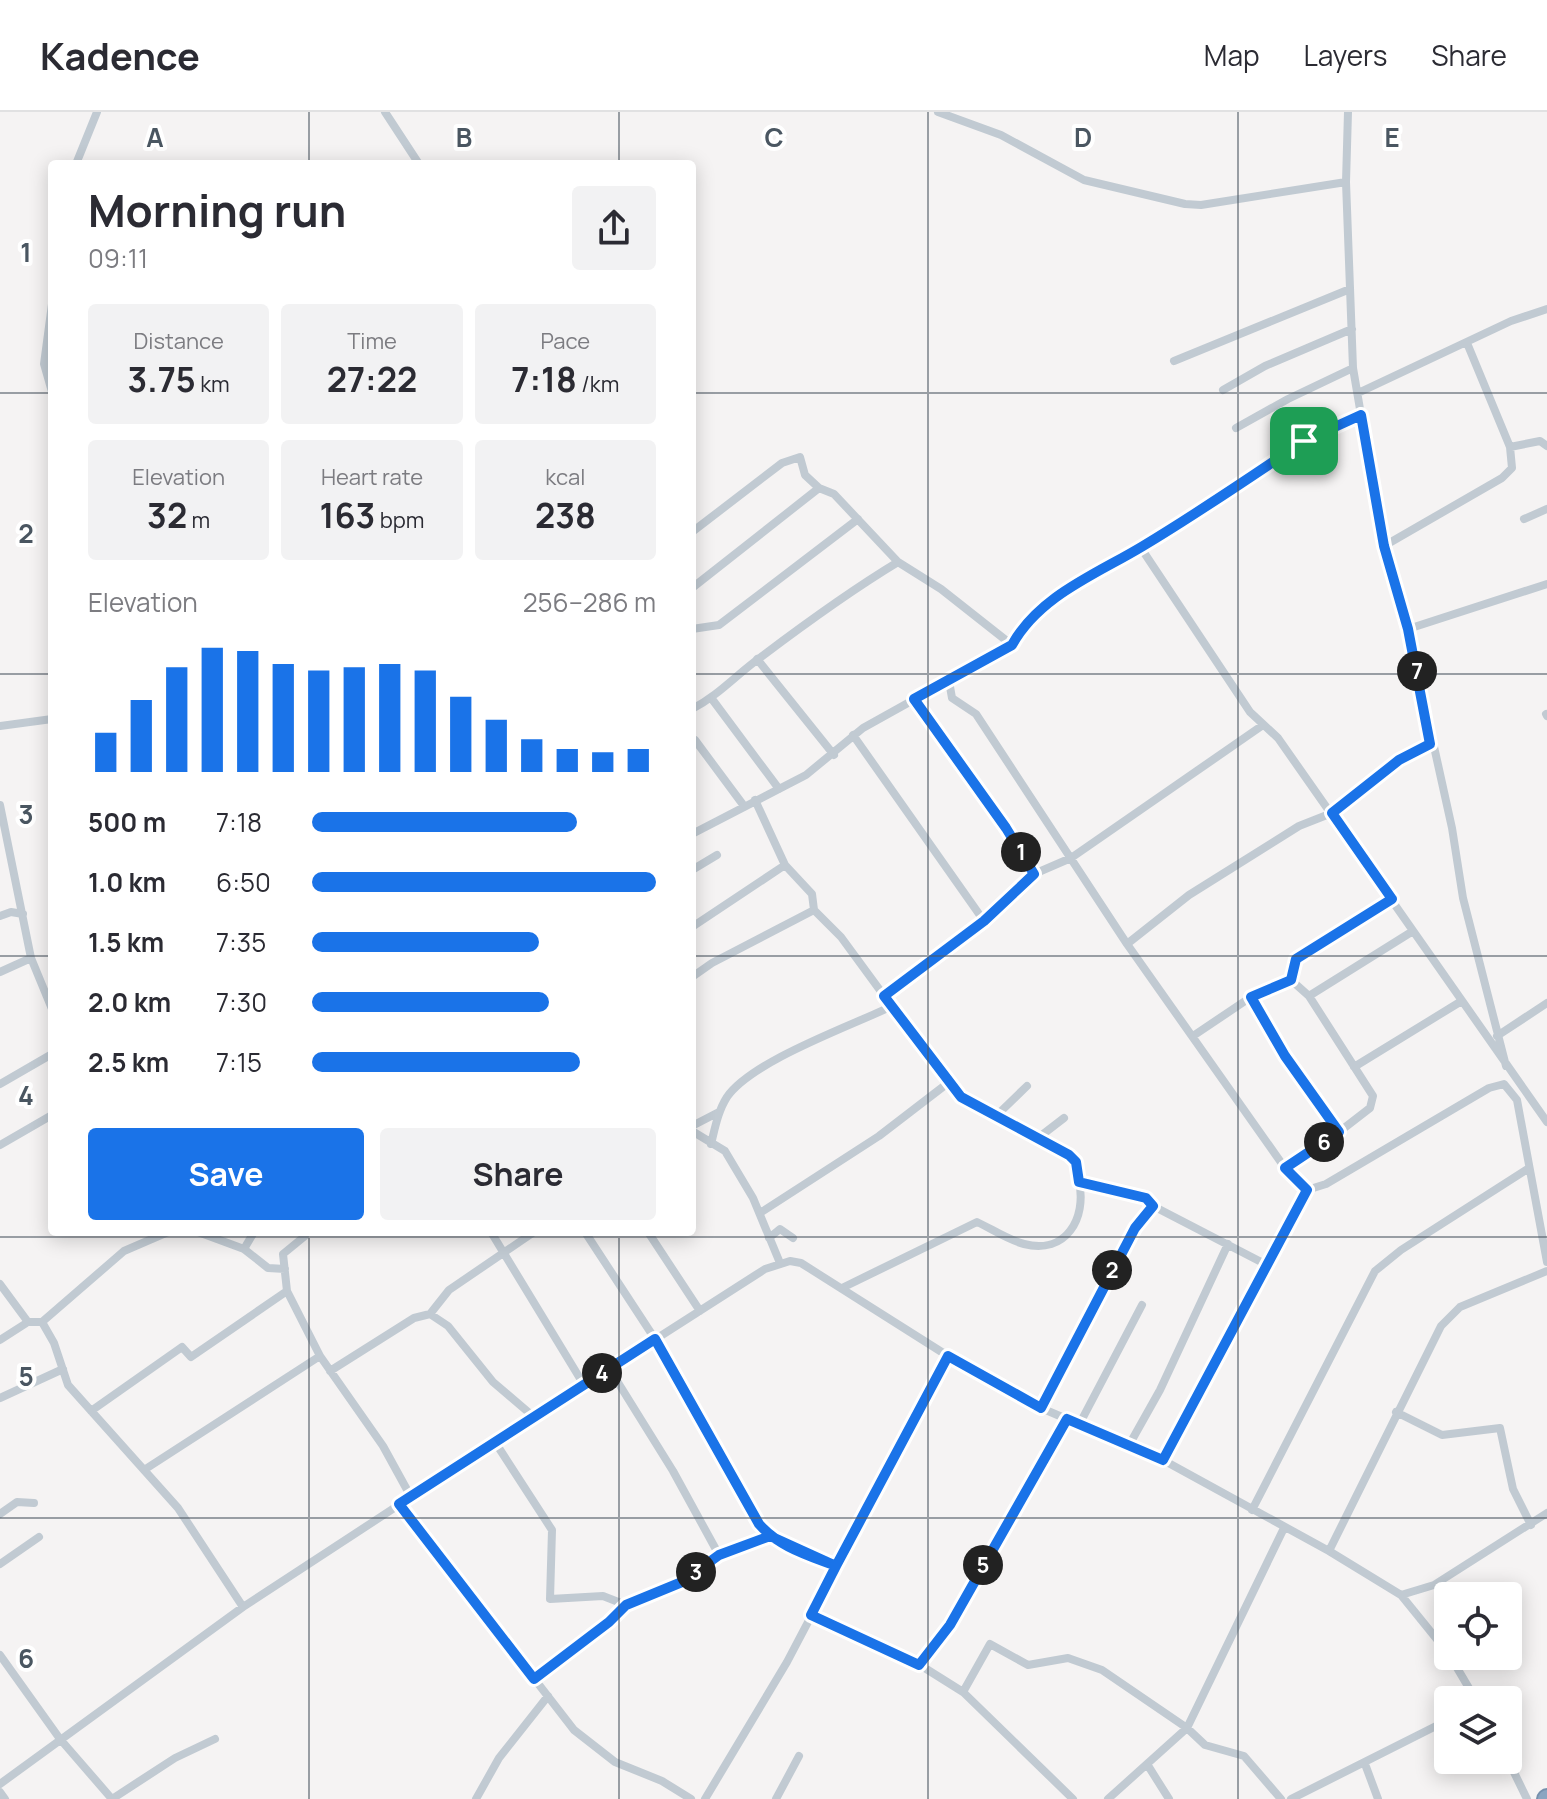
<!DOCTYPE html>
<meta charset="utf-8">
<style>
:root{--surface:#fff;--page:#f2f2f3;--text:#2b2b33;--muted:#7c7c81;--line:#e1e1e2;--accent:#1a73e8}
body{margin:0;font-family:Manrope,sans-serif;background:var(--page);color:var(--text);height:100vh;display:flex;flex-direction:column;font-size:30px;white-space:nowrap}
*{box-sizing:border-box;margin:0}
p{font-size:26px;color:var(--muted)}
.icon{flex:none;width:44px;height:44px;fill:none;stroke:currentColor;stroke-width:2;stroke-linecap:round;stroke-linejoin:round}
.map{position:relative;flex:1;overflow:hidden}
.sheet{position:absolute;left:48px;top:48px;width:648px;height:1076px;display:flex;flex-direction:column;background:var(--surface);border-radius:8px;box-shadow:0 4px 20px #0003}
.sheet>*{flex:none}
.fabs{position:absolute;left:1434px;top:1470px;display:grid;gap:16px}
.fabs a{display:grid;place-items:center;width:88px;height:88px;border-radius:8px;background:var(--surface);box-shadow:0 4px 20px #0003;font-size:40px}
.pin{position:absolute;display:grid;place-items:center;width:68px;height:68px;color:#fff;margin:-34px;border-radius:16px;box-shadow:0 4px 12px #0006}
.km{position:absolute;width:40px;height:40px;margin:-20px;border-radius:50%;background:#222;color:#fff;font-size:22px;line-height:40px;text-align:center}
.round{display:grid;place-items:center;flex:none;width:84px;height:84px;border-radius:8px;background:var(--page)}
.summary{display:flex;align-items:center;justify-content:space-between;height:136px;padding:0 40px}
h1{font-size:44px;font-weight:700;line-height:60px}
.figures{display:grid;grid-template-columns:repeat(3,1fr);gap:12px;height:136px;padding:8px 40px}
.figures div{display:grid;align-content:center;border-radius:8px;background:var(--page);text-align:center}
.figures b{font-size:34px;font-weight:700}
.figures small{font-size:22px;font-weight:400}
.figures p{font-size:22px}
.chart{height:224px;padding:16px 40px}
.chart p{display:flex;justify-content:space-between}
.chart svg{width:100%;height:144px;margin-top:8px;stroke:var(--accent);stroke-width:6}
.action{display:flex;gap:16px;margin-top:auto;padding:16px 40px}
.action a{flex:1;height:92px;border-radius:8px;background:var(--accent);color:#fff;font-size:32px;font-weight:700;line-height:92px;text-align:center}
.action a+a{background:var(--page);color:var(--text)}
ul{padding:0 40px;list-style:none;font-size:26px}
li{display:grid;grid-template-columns:128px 96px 1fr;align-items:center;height:60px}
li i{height:20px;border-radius:10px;background:var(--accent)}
header{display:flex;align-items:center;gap:48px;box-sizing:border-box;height:112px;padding:0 40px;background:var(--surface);border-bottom:2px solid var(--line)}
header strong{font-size:38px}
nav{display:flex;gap:44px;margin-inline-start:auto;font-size:28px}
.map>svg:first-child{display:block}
</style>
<header>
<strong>Kadence</strong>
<nav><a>Map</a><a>Layers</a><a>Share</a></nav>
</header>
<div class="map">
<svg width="1547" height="1687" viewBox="0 0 1547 1687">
<rect width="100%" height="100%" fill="#f5f3f3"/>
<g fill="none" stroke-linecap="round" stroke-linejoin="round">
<g stroke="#7690ad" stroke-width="20">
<path id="highway" d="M1546 1687 1547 1686"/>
</g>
<path stroke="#c1cad2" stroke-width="8" d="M385 0 419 52
M938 0 1001 23 1084 68 1185 92 1201 93 1346 70
M1348 0 1346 70 1353 256 1361 303 1384 434 1408 517 1452 716 1463 786 1506 954
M76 52 97 0
M52 192 44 252 52 280
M1174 249 1350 177
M1223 278 1265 254 1352 217
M1358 281 1511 209 1547 197
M1236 316 1288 287 1353 256
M1510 335 1540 329 1547 334
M1524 407 1547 397
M692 420 782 351 800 345 805 363 819 376 834 382 898 450 941 477 1012 533
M1384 434 1502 366 1512 356 1510 335 1467 231
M1141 436 1250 600 1278 626 1547 1010
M692 476 819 376
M692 517 719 513 858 407
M1408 517 1547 472
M757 547 834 643
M949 569 952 586 976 602 1127 832 1285 1056 1307 1078 1326 1072 1489 976 1504 972 1517 988 1547 1150
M712 587 779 677
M914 587 1006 716 1034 762
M692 597C719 583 737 562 761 545 806 511 850 479 898 450
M1546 602 1547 604
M0 614 52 607
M853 623 984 809
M692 630 695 628 744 694
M755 688 785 753 812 782 814 798 841 825 948 971 971 993 1069 1043 1076 1050 1079 1070
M0 693 31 846 52 897
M692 722 806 663 863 616 1012 533C1040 481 1100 462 1147 432 1217 387 1284 336 1361 303
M692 758 717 743
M0 804 11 800 23 802
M692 815 785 753
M1127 832 1189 783 1299 714 1332 701 1399 648 1430 632
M0 860 31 846
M692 865 712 851 814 798
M1291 868 1309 884 1373 984 1370 996 1339 1020
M884 884 984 809 1034 762 1071 746 1263 613
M1309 884 1413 819
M1251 885 1285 944 1339 1020 1285 1056
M1193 924 1251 885 1291 868 1296 847 1392 787
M1497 924 1547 891
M1354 955 1460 890
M0 972 52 942
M995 1005 1027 974
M692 1014 719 1000
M692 1019 725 1039 753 1086 780 1151
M1038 1026 1064 1006
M711 1032C715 1016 718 999 727 985 752 949 848 915 890 895
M0 1033 52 1003
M760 1101 879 1024 948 971
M198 1120 244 1137 268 1156 285 1157
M304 1120 305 1124 283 1142 287 1179 320 1244 383 1334 411 1385
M491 1120 584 1273
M585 1120 655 1227 759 1412 782 1432 836 1454
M648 1120 700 1199
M769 1126 780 1117 793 1126
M244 1137 254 1120
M0 1172 28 1210
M842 1176 977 1110C992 1117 1008 1128 1024 1132 1066 1143 1087 1106 1079 1070L1146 1086 1153 1094
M430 1202 449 1178 534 1120
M42 1210 54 1231 68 1273 178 1396 243 1495
M0 1228 28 1210H42L124 1139 168 1120
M609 1256 673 1359 719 1443
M330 1259 414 1206 430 1202 448 1214 493 1270 534 1305
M0 1286 63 1257
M1041 1296 1135 1116 1153 1094 1267 1153
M91 1299 182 1235 191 1245 287 1179
M1396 1300 1442 1323 1500 1316 1513 1377 1531 1413
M1079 1313 1142 1193
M495 1330 552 1418 550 1487 603 1484 626 1493
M1128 1335 1160 1278 1228 1132
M1163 1348 1307 1078
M144 1358 320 1244
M399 1392 574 1618 615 1650 662 1669 691 1687
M1252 1398 1375 1159 1401 1138 1529 1056
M0 1402 17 1390 34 1391
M1329 1439 1441 1214 1460 1195 1547 1159
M0 1452 39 1425
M1401 1483 1434 1473 1547 1401
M811 1503 912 1548 963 1580 1073 1687
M0 1543 60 1627 112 1687
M1450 1544 1476 1588
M919 1553 950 1513 1067 1307
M534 1567 609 1510 626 1493 682 1470 719 1443 770 1424
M963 1580 990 1532 1028 1553 1068 1546 1102 1558 1187 1616 1205 1633 1244 1644 1281 1687
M1508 1648 1527 1687
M1147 1652 1169 1687
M1365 1652 1378 1687
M0 1672 243 1495 495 1330 765 1157 790 1149 801 1151 948 1244 1041 1296 1163 1348 1329 1439 1401 1483 1448 1541
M0 1680 5 1687
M112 1687 175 1646 215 1627
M476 1687 499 1646 548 1584
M705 1687 787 1550 948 1244
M776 1687 799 1644
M1108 1687 1187 1616 1284 1416
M1291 1687 1448 1608"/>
<use href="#highway" stroke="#8ba5c1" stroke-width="16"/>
</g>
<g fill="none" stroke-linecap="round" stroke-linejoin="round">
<g stroke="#fff" stroke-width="16">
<path id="route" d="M1304 329C1251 365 1198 401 1143 434 1097 462 1040 483 1012 533L914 587 1006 716 1034 762 984 809 884 884 961 985 1069 1043 1076 1050 1079 1070 1146 1086 1153 1094 1135 1116 1041 1296 948 1244 836 1454 770 1424 719 1443 682 1470 626 1493 609 1510 534 1567 399 1392 655 1227 759 1412C779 1435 808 1443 836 1454L811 1503 919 1553 950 1513 1067 1307 1163 1348 1307 1078 1285 1056 1339 1020 1285 944 1251 885 1291 868 1296 847 1392 787 1332 701 1399 648 1430 632 1408 517 1384 434 1361 303 1304 329"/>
</g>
<use href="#route" stroke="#1a73e8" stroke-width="10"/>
</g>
<path fill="none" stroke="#4a5661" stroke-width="2" stroke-opacity="0.55" d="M309 0V52M619 0V52M928 0V1687M1238 0V1687M0 281H52M692 281H1547M0 562H52M692 562H1547M0 844H52M692 844H1547M309 1120V1687M619 1120V1687M0 1125H1547M0 1406H1547"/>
<g font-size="26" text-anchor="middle" font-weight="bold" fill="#4a5661" stroke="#fff" stroke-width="8" stroke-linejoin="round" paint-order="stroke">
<text x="155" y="35">A</text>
<text x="464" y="35">B</text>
<text x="774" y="35">C</text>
<text x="1083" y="35">D</text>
<text x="1392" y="35">E</text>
<text x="26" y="150">1</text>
<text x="26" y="431">2</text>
<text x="26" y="712">3</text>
<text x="26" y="993">4</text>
<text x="26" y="1274">5</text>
<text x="26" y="1556">6</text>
</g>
</svg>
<div class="fabs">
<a><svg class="icon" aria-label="locate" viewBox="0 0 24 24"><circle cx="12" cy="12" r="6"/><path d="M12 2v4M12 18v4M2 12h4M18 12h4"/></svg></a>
<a><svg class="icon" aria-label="layers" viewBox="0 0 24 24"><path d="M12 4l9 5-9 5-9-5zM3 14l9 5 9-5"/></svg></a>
</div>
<div class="pin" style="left:1304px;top:329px;background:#1e9e55"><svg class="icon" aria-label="arrive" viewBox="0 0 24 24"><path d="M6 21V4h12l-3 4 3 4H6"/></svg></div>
<b class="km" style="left:1021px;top:740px">1</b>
<b class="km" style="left:1112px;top:1158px">2</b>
<b class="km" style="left:696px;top:1460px">3</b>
<b class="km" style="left:602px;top:1261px">4</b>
<b class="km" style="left:983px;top:1453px">5</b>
<b class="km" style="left:1324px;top:1030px">6</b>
<b class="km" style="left:1417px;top:559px">7</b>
<section class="sheet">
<div class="summary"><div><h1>Morning run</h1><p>09:11</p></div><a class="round"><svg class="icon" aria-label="share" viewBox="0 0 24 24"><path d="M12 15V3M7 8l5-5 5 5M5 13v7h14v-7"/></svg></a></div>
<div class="figures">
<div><p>Distance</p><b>3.75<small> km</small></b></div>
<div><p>Time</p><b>27:22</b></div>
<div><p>Pace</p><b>7:18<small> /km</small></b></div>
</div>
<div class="figures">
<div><p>Elevation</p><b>32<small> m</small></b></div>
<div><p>Heart rate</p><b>163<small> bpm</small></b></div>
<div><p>kcal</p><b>238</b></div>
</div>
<div class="chart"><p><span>Elevation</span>256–286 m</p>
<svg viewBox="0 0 160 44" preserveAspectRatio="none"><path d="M5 44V32M15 44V22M25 44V12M35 44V6M45 44V7M55 44V11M65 44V13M75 44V12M85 44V11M95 44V13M105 44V21M115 44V28M125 44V34M135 44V37M145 44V38M155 44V37"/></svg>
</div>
<ul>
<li><b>500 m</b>7:18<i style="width:77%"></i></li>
<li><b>1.0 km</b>6:50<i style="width:100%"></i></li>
<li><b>1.5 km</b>7:35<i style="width:66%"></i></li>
<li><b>2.0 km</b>7:30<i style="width:69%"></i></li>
<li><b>2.5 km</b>7:15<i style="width:78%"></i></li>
</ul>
<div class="action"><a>Save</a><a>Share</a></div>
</section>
</div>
